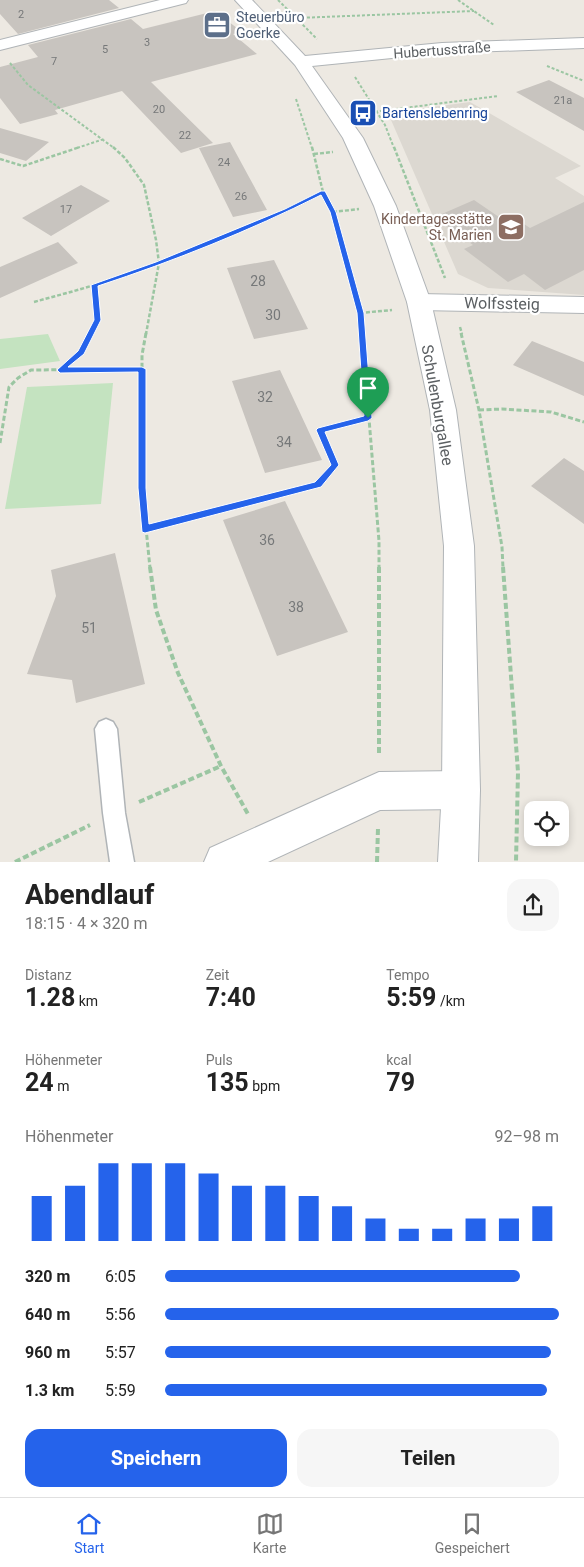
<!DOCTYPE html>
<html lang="de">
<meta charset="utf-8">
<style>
:root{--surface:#fff;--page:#f6f6f6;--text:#222;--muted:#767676;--line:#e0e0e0;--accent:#2563eb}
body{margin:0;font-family:Roboto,sans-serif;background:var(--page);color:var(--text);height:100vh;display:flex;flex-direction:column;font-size:19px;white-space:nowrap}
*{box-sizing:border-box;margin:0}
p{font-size:16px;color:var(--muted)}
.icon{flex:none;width:28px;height:28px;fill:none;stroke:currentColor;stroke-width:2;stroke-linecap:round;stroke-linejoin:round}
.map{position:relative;height:862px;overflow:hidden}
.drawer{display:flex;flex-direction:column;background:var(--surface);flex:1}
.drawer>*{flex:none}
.fabs{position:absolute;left:524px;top:801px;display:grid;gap:10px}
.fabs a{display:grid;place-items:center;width:45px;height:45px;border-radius:10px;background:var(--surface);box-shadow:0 2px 8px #0003;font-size:25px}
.pin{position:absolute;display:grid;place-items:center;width:42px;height:42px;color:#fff;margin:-51px -21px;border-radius:50% 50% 50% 0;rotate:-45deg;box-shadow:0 0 5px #0007}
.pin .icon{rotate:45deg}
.round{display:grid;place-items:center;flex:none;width:52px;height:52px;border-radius:15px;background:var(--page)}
.headline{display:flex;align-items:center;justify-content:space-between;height:85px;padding:0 25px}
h1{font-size:28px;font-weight:700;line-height:38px}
.figures{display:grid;grid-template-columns:repeat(3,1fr);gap:8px;height:85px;padding:5px 25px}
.figures div{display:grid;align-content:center}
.figures b{font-size:25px;font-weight:700}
.figures small{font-size:14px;font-weight:400}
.figures p{font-size:14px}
.chart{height:140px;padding:10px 25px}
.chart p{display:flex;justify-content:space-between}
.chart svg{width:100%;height:90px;margin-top:5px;stroke:var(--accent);stroke-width:6}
.primary-button{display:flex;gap:10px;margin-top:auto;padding:10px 25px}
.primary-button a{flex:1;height:58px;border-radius:15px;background:var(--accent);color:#fff;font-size:20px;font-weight:700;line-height:58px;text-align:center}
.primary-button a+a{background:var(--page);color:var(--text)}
ul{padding:0 25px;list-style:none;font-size:16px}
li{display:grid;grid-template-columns:80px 60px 1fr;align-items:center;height:38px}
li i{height:12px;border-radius:6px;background:var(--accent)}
.dock{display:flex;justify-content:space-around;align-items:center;height:70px;border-top:1px solid var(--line);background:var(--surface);font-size:14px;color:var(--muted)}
.dock a{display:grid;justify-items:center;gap:2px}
.dock .selected{color:var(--accent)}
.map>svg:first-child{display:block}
</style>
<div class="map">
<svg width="584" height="862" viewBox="0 0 584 862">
<rect width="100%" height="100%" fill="#ede9e2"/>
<path fill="#dcd8d1" d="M470 102 581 166 555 178 584 196V295L488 288 458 274 388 113Z"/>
<path fill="#c4e3c0" d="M48 334 60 361 0 369V339Z
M113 383 101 504 5 509 27 387Z"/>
<path fill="#c8c4bf" d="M0 0H109L119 8 18 34 0 14Z
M215 11 242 32 233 34 257 54 151 82 213 143 181 153 122 91 55 110 58 114 20 124 0 98V67L38 57 28 45 131 19 143 29Z
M549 80 584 98V131L516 92Z
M0 128 49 142 26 161 0 153Z
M230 142 249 177 267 210 233 217 199 148Z
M81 185 110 201 51 236 22 218Z
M474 200 515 228 524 224 530 228 584 202V270L545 290 524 274 508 282 464 249 473 245 435 217Z
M58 242 78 263 0 298V267Z
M274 260 308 329 254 339 227 268Z
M532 341 584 362V396L513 365Z
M280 370 322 460 265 473 232 381Z
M564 458 584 471V524L531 486Z
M285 501 348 632 277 656 223 520Z
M115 553 145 684 76 703 72 680 27 674 56 596 51 570Z"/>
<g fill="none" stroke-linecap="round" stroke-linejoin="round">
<g stroke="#b0b4b7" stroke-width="3">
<path id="service" d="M106 719 113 722 117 729 125 813 134 862H110L103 813 95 729 99 722Z"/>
</g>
<g stroke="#b0b4b7" stroke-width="2">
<path id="minor" d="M160 0H188L186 3 0 50V40Z
M419 294 584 297V313L419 310 411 307 407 302 411 297Z
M461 771 474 777 480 790 474 803 461 809 380 810 268 862H204L210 848 379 772Z"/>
</g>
<g stroke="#b0b4b7" stroke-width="2">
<path id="tertiary" d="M235 0H252L305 56 442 43 584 38V48L442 53 312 66 363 138 396 206 431 302 456 410 474 546 480 790 478 862H438L442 790 444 546 430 410 407 302 374 206 343 138 295 65Z"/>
</g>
<path stroke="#9bc6a2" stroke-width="2" stroke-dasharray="3 2" stroke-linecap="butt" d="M278 0 317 39
M458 0 494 25
M297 18 474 11
M10 63 28 85 114 148
M547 66 584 81
M355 77 385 125 394 148
M296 99 312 148
M365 113 498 96
M77 148 104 139"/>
<path stroke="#9bc6a2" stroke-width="2.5" stroke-dasharray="4 2" stroke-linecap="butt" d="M113 147 125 158 144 185 156 240 159 263 146 334
M312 147 323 192 333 212 360 313 362 334
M394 147 445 278
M314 154 333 152
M0 159 23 166 80 147
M333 212 359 209
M34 302C55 296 76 291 97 284 174 259 249 228 323 192
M360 313 392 310
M460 327 462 334
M90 334 97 320 94 285"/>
<path stroke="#9bc6a2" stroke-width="3" stroke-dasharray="5 2.5" stroke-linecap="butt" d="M146 333 142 355V488L150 568
M362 333 379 541V568
M461 333 479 410 502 547 503 568
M62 369 81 352 91 333
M479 410 502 409 551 412 584 422
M0 443 9 387 18 378 31 370 142 369
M145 529 318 485 335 465 320 430 368 418"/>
<path stroke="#9bc6a2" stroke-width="4" stroke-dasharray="6 3" stroke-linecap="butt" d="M150 567 156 610 178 673 221 766 248 814
M379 567V756
M503 567 518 772 516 862
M139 802 221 766
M15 862 90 825
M377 862 378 828"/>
<use href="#service" fill="#fff" fill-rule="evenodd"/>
<use href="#minor" fill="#fff" fill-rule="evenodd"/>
<use href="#tertiary" fill="#fff" fill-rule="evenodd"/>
</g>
<path fill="#2563eb" stroke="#fff" fill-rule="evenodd" d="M321 191H325L336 212 364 313 372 418 368 421 325 432 339 465 321 487 145 533 142 532 138 488V372L60 373 57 370 78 351 94 320 91 285 156 262 285 209ZM321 195 330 212 357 313 364 416 318 428 316 430 331 465 315 482 149 524 146 488V369L142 367H68L84 354 101 320 98 286C174 261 249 231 321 195Z"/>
<defs>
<g id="office-square" transform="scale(1.4375)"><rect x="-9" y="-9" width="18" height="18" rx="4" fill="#5c6f8a" stroke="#fff"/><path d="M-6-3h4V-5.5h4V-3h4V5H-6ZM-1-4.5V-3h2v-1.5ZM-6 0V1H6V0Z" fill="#fff"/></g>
<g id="bus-square" transform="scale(1.4375)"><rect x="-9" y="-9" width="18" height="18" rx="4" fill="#1a4fb4" stroke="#fff"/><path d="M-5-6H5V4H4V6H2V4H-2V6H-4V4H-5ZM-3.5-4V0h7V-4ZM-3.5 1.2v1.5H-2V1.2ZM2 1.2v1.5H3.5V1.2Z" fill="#fff"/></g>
<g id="school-square" transform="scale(1.4375)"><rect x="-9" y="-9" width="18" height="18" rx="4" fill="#8d6e63" stroke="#fff"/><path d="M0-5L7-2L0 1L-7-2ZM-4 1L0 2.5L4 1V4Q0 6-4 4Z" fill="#fff"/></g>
</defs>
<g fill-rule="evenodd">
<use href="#office-square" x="217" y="25"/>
<use href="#bus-square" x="363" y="113"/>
<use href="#school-square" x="511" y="227"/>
</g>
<g text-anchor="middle" stroke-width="4.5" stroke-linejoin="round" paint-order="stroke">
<g font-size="11" fill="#767879">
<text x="21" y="18">2</text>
<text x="147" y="46">3</text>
<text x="105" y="53">5</text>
<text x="54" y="65">7</text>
<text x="563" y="104">21a</text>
<text x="159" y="113">20</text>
<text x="185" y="139">22</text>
<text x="224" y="166">24</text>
<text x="241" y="200">26</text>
<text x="66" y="213">17</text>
</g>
<g font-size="14" fill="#4e5e75" stroke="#fff" text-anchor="start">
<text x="236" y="22">Steuerbüro<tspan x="236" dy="16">Goerke</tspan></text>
</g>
<g font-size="14" fill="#5b5f62" stroke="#fff">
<text transform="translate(442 50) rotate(-4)" y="5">Hubertusstraße</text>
</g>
<g font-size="14" fill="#164399" stroke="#fff" text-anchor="start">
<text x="382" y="118">Bartenslebenring</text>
</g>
<g font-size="14" fill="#785e54" stroke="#fff" text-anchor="end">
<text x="492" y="224">Kindertagesstätte<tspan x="492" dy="16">St. Marien</tspan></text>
</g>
<g font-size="14" fill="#767879">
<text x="258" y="286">28</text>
<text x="273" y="320">30</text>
<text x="265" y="402">32</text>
<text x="284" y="447">34</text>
<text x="267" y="545">36</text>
<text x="296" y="612">38</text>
<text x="89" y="633">51</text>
</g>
<g font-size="16" fill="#5b5f62" stroke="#fff">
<text transform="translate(502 303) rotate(1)" y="6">Wolfssteig</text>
<text transform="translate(438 405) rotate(80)" y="6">Schulenburgallee</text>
</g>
</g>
</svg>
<div class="fabs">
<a><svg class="icon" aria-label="locate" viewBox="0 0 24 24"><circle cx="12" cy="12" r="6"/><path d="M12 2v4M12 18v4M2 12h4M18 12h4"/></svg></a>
</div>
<div class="pin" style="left:368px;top:418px;background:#1e9e55"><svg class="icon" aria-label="arrive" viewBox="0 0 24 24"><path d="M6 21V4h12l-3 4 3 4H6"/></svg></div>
</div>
<section class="drawer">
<div class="headline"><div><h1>Abendlauf</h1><p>18:15 · 4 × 320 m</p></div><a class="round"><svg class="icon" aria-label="share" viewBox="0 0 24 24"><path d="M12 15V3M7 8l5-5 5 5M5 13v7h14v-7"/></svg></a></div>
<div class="figures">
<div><p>Distanz</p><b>1.28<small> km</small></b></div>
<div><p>Zeit</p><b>7:40</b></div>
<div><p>Tempo</p><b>5:59<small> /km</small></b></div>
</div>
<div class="figures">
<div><p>Höhenmeter</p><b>24<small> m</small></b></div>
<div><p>Puls</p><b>135<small> bpm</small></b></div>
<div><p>kcal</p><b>79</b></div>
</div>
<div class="chart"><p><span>Höhenmeter</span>92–98 m</p>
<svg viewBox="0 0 160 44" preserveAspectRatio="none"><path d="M5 44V22M15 44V17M25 44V6M35 44V6M45 44V6M55 44V11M65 44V17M75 44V17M85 44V22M95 44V27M105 44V33M115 44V38M125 44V38M135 44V33M145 44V33M155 44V27"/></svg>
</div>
<ul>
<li><b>320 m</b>6:05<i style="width:90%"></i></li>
<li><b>640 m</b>5:56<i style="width:100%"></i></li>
<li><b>960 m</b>5:57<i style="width:98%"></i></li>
<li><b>1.3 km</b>5:59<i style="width:97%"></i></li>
</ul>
<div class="primary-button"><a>Speichern</a><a>Teilen</a></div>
</section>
<nav class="dock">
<a class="selected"><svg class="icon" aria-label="home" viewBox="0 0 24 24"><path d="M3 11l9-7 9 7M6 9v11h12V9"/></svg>Start</a>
<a><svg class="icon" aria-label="map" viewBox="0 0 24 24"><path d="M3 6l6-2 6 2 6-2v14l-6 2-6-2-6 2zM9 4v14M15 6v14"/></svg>Karte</a>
<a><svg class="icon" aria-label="saved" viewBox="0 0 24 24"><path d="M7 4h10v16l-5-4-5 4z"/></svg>Gespeichert</a>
</nav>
